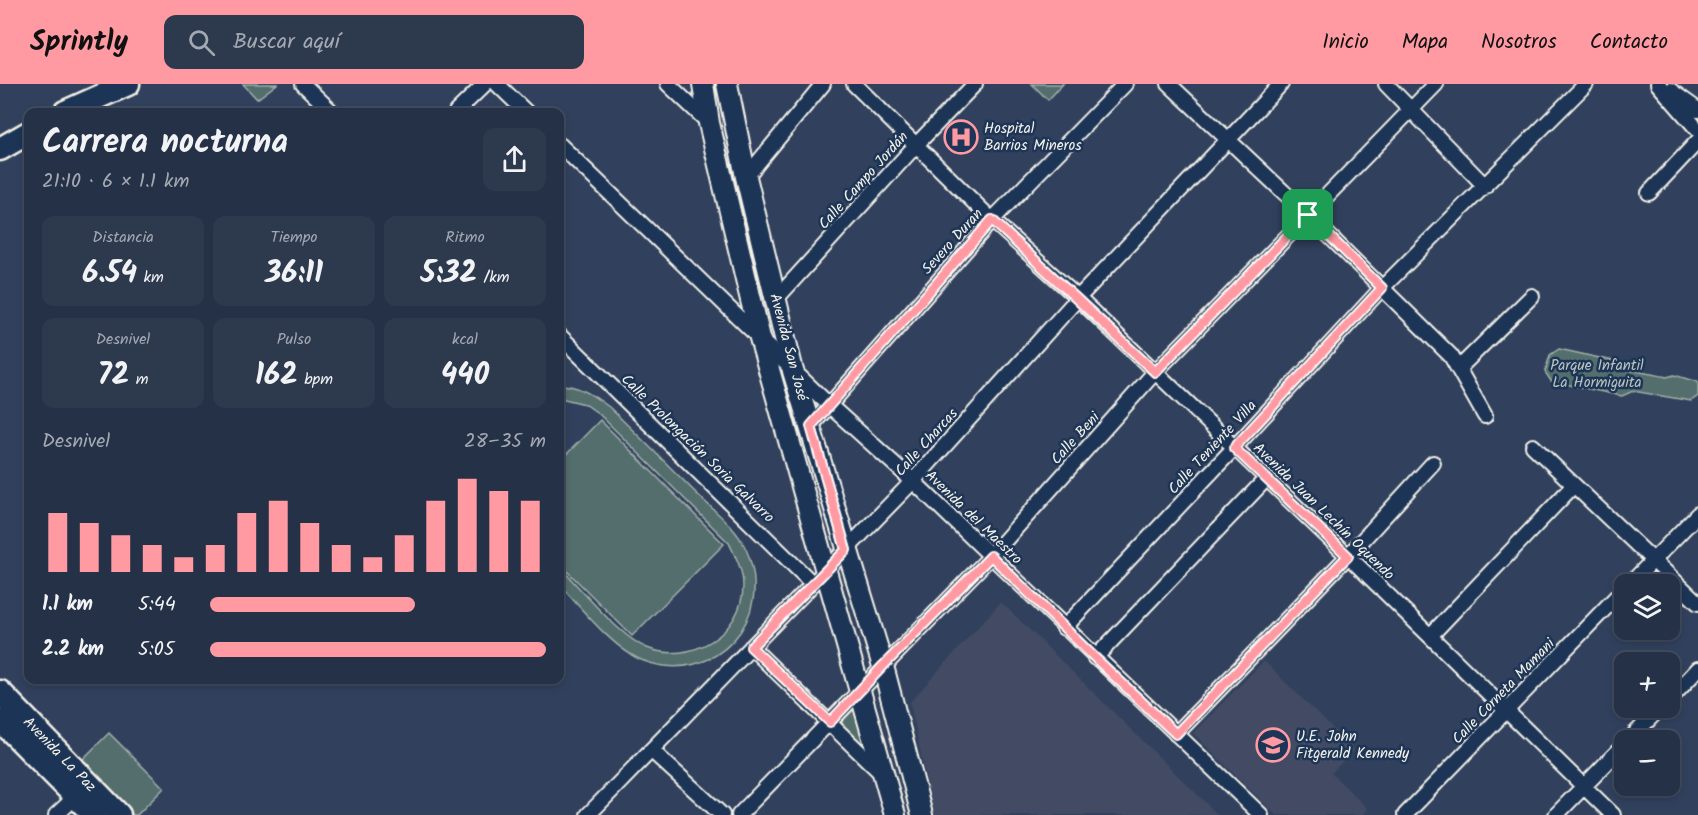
<!DOCTYPE html>
<html lang="es">
<meta charset="utf-8">
<style>
:root{--surface:#253146;--page:#2d394d;--text:#f1f3f6;--muted:#a3a9b3;--line:#424c5f;--accent:#ff9aa2}
body{margin:0;font-family:Kalam,sans-serif;background:var(--page);color:var(--text);height:100vh;display:flex;flex-direction:column;font-size:22px;white-space:nowrap}
*{box-sizing:border-box;margin:0}
p{font-size:20px;color:var(--muted)}
.icon{flex:none;width:33px;height:33px;fill:none;stroke:currentColor;stroke-width:2;stroke-linecap:round;stroke-linejoin:round}
.map{position:relative;flex:1;overflow:hidden}
.sheet{position:absolute;left:24px;top:24px;width:540px;height:576px;display:flex;flex-direction:column;background:var(--surface);border-radius:12px;box-shadow:0 3px 9px #0003,0 0 0 2px var(--line)}
.sheet>*{flex:none}
.fabs{position:absolute;left:1614px;top:490px;display:grid;gap:12px}
.fabs a{display:grid;place-items:center;width:66px;height:66px;border-radius:12px;background:var(--surface);box-shadow:0 3px 9px #0003,0 0 0 2px var(--line);font-size:30px}
.pin{position:absolute;display:grid;place-items:center;width:51px;height:51px;color:#fff;margin:-26px;border-radius:12px;box-shadow:0 3px 9px #0006}
.round{display:grid;place-items:center;flex:none;width:63px;height:63px;border-radius:12px;background:var(--page)}
.head{display:flex;align-items:center;justify-content:space-between;height:102px;padding:0 18px}
h1{font-size:33px;font-weight:700;line-height:45px}
.metrics{display:grid;grid-template-columns:repeat(3,1fr);gap:9px;height:102px;padding:6px 18px}
.metrics div{display:grid;align-content:center;border-radius:12px;background:var(--page);text-align:center}
.metrics b{font-size:30px;font-weight:700}
.metrics small{font-size:16px;font-weight:400}
.metrics p{font-size:16px}
.chart{height:168px;padding:12px 18px}
.chart p{display:flex;justify-content:space-between}
.chart svg{width:100%;height:108px;margin-top:6px;stroke:var(--accent);stroke-width:6}
ul{padding:0 18px;list-style:none;font-size:20px}
li{display:grid;grid-template-columns:96px 72px 1fr;align-items:center;height:45px}
li i{height:15px;border-radius:8px;background:var(--accent)}
header{display:flex;align-items:center;gap:36px;box-sizing:border-box;height:84px;padding:0 30px;background:var(--accent);color:#111}
header strong{font-size:28px}
nav{display:flex;gap:33px;margin-inline-start:auto;font-size:21px}
.search{width:420px;height:54px;background:var(--page);display:flex;align-items:center;gap:15px;box-sizing:border-box;padding:0 21px;border-radius:12px;color:var(--muted);font-size:22px}
.map>svg:first-child{display:block}
</style>
<header>
<strong>Sprintly</strong>
<div class="search"><svg class="icon" aria-label="search" viewBox="0 0 24 24"><circle cx="10" cy="10" r="6"/><path d="M15 15l6 6"/></svg>Buscar aquí</div>
<nav><a>Inicio</a><a>Mapa</a><a>Nosotros</a><a>Contacto</a></nav>
</header>
<div class="map">
<svg width="1698" height="731" viewBox="0 0 1698 731">
<rect width="100%" height="100%" fill="#31415d"/>
<filter id="ink" filterUnits="userSpaceOnUse"><feTurbulence type="fractalNoise" baseFrequency=".0167" numOctaves="2"/><feDisplacementMap in="SourceGraphic" scale="12" xChannelSelector="R" yChannelSelector="G"/><feConvolveMatrix kernelMatrix="1 2 1 2 8 2 1 2 1" color-interpolation-filters="sRGB"/></filter>
<g filter="url(#ink)">
<path fill="#434c64" d="M1001 518 1218 731H934L910 618Z
M1264 577 1354 666 1331 689 1368 725 1362 731H1276L1193 649Z"/>
<path fill="#526e6c" stroke="#a3b0aa" stroke-width="1.5" d="M243 0H277L257 15Z
M1032 0H1063L1048 16Z
M1559 265 1622 279 1630 286 1667 293 1674 291 1698 298V312L1691 317 1633 307 1622 312 1551 297 1545 288 1550 271Z
M560 301C579 301 594 312 609 323 639 352 668 381 697 410 714 427 736 443 746 465 777 534 715 603 644 577 615 567 581 524 560 501V483C581 505 620 553 647 564 690 581 743 550 743 502 743 486 736 473 729 459L599 330 585 320 560 314Z
M600 336 724 460 632 552 560 480V377Z
M855 624 866 666 841 639Z
M109 649 164 704 137 731H133L80 678Z"/>
<g fill="none" stroke-linecap="round" stroke-linejoin="round">
<g stroke="#f4f1e8" stroke-width="18">
<path id="street" d="M303 0 332 28
M497 0 526 28
M668 0 709 39
M854 0 992 136 1078 214 1348 472 1613 731
M1169 0 1308 131 1451 272 1485 332
M1386 0 1485 102
M1658 0 1698 46
M1670 6 1698 26
M456 28 485 0
M560 61 829 321 913 397 1261 731
M746 93 823 0
M1649 109 1698 57
M776 215 917 60 975 0
M560 252 813 500
M1458 285 1532 212
M811 342 992 136 1125 0
M1533 362 1574 401
M1629 501 1698 430
M1064 544 1234 364 1382 204 1586 0
M1430 552 1574 401 1698 519
M751 563 881 689
M1095 574 1266 395
M1670 615 1698 585
M1176 650 1348 472 1433 379
M1628 657 1660 624
M651 666 722 731
M56 731 81 708
M588 731 913 397 1078 214 1281 0
M739 731 991 472 1155 288 1436 0
M1405 731 1624 505
M1556 731 1624 661"/>
</g>
<g stroke="#f4f1e8" stroke-width="24">
<path id="secondary" d="M703 0 709 39 760 254 895 731
M727 0 746 93 793 287 883 582 922 731"/>
</g>
<g stroke="#f4f1e8" stroke-width="27">
<path id="primary" d="M65 28 128 0
M0 65 28 49
M0 608 119 731
M0 636 94 731"/>
</g>
<use href="#street" stroke="#1d3557" stroke-width="14"/>
<use href="#secondary" stroke="#1d3557" stroke-width="20"/>
<use href="#primary" stroke="#1d3557" stroke-width="22"/>
</g>
</g>
<g fill="none" stroke-linecap="round" stroke-linejoin="round" filter="url(#ink)">
<g stroke="#fff" stroke-width="12">
<path id="route" d="M1308 131 1382 204 1234 364 1348 472 1176 650 1095 574 991 472 883 582 830 638 751 563 846 466 811 342 992 136 1155 288Z"/>
</g>
<use href="#route" stroke="#ff9aa2" stroke-width="8"/>
</g>
<defs>
<g id="hospital-ring" transform="scale(1.725)"><circle r="9.5" fill="#1d3557" stroke="#ff9aa2" stroke-width="1.5"/><path d="M-5-5h3v3.5h4V-5h3V5h-3V1.5h-4V5h-3Z" fill="#ff9aa2"/></g>
<g id="school-ring" transform="scale(1.725)"><circle r="9.5" fill="#1d3557" stroke="#ff9aa2" stroke-width="1.5"/><path d="M0-5L7-2L0 1L-7-2ZM-4 1L0 2.5L4 1V4Q0 6-4 4Z" fill="#ff9aa2"/></g>
</defs>
<g fill-rule="evenodd">
<use href="#hospital-ring" x="961" y="53"/>
<use href="#school-ring" x="1273" y="661"/>
</g>
<g text-anchor="middle" stroke-width="5" stroke-linejoin="round" paint-order="stroke">
<g font-size="15" fill="#f4f1e8" stroke="#1d3557" text-anchor="start">
<text x="984" y="49">Hospital<tspan x="984" dy="17">Barrios Mineros</tspan></text>
<text x="1296" y="657">U.E. John<tspan x="1296" dy="17">Fitgerald Kennedy</tspan></text>
</g>
<g font-size="15" fill="#f4f1e8" stroke="#1d3557">
<text transform="translate(863 96) rotate(-48)" y="5">Calle Campo Jordán</text>
<text transform="translate(952 157) rotate(-48)" y="5">Severo Duran</text>
<text transform="translate(789 263) rotate(75)" y="5">Avenida San José</text>
<text transform="translate(1075 354) rotate(-48)" y="5">Calle Beni</text>
<text transform="translate(926 358) rotate(-48)" y="5">Calle Charcas</text>
<text transform="translate(1212 363) rotate(-47)" y="5">Calle Teniente Villa</text>
<text transform="translate(698 364) rotate(44)" y="5">Calle Prolongación Soria Galvarro</text>
<text transform="translate(1324 427) rotate(44)" y="5">Avenida Juan Lechín Oquendo</text>
<text transform="translate(974 433) rotate(44)" y="5">Avenida del Maestro</text>
<text transform="translate(1503 607) rotate(-46)" y="5">Calle Corneta Mamani</text>
<text transform="translate(60 670) rotate(46)" y="5">Avenida La Paz</text>
</g>
<g font-size="15" fill="#bbc3bd" stroke="#1d3557">
<text x="1597" y="286">Parque Infantil<tspan x="1597" dy="17">La Hormiguita</tspan></text>
</g>
</g>
</svg>
<div class="fabs">
<a><svg class="icon" aria-label="layers" viewBox="0 0 24 24"><path d="M12 4l9 5-9 5-9-5zM3 14l9 5 9-5"/></svg></a>
<a>+</a>
<a>−</a>
</div>
<div class="pin" style="left:1308px;top:131px;background:#1e9e55"><svg class="icon" aria-label="arrive" viewBox="0 0 24 24"><path d="M6 21V4h12l-3 4 3 4H6"/></svg></div>
<section class="sheet">
<div class="head"><div><h1>Carrera nocturna</h1><p>21:10 · 6 × 1.1 km</p></div><a class="round"><svg class="icon" aria-label="share" viewBox="0 0 24 24"><path d="M12 15V3M7 8l5-5 5 5M5 13v7h14v-7"/></svg></a></div>
<div class="metrics">
<div><p>Distancia</p><b>6.54<small> km</small></b></div>
<div><p>Tiempo</p><b>36:11</b></div>
<div><p>Ritmo</p><b>5:32<small> /km</small></b></div>
</div>
<div class="metrics">
<div><p>Desnivel</p><b>72<small> m</small></b></div>
<div><p>Pulso</p><b>162<small> bpm</small></b></div>
<div><p>kcal</p><b>440</b></div>
</div>
<div class="chart"><p><span>Desnivel</span>28–35 m</p>
<svg viewBox="0 0 160 44" preserveAspectRatio="none"><path d="M5 44V20M15 44V24M25 44V29M35 44V33M45 44V38M55 44V33M65 44V20M75 44V15M85 44V24M95 44V33M105 44V38M115 44V29M125 44V15M135 44V6M145 44V11M155 44V15"/></svg>
</div>
<ul>
<li><b>1.1 km</b>5:44<i style="width:61%"></i></li>
<li><b>2.2 km</b>5:05<i style="width:100%"></i></li>
</ul>
</section>
</div>
